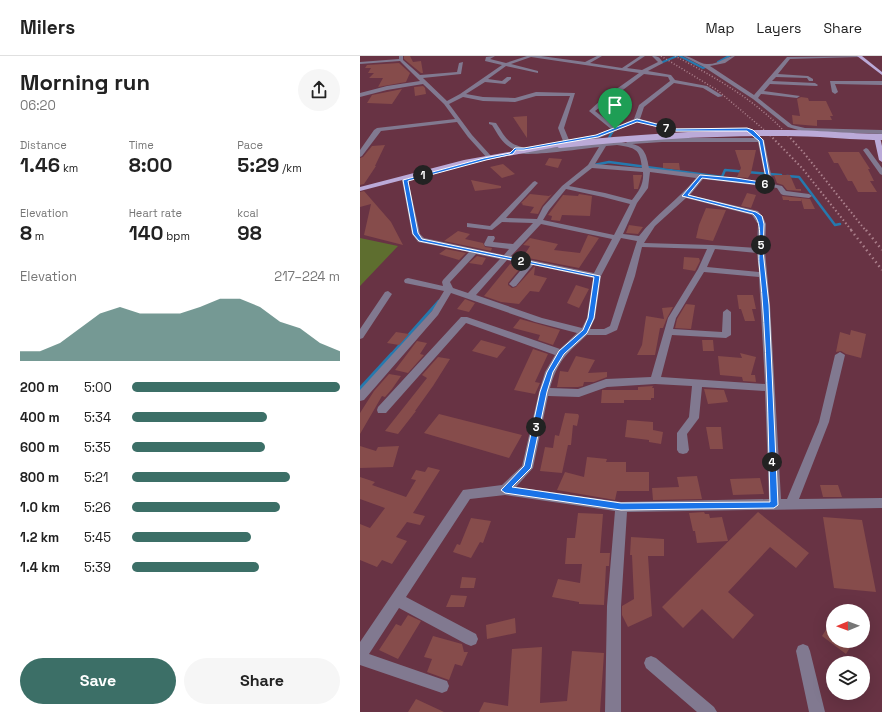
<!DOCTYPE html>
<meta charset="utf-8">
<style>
:root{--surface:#fff;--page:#f6f6f6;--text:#222;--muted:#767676;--line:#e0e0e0;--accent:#3c6f67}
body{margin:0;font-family:"Space Grotesk",sans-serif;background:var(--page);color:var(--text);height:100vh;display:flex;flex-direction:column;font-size:15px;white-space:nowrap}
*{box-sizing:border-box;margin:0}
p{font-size:13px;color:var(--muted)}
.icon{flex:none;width:22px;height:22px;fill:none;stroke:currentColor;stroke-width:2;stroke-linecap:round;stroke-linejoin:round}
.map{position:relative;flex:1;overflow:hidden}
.details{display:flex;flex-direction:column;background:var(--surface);width:360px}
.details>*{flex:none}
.needle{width:26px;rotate:269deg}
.controls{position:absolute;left:466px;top:548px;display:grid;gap:8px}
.controls a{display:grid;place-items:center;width:44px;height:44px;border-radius:50%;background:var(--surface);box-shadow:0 4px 16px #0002;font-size:20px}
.pin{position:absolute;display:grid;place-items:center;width:34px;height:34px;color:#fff;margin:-41px -17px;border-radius:50% 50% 50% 0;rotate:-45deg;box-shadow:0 0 4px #0007}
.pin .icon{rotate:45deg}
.km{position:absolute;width:20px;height:20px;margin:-10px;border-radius:50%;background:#222;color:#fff;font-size:11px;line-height:20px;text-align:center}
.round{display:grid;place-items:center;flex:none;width:42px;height:42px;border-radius:21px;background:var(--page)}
.summary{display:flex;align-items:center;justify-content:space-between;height:68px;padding:0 20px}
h1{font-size:22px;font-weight:700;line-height:30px}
.stats{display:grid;grid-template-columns:repeat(3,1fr);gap:6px;height:68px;padding:4px 20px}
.stats div{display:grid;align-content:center}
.stats b{font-size:20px;font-weight:700}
.stats small{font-size:11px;font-weight:400}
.stats p{font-size:11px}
.chart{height:112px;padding:8px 20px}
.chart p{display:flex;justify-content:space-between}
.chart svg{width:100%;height:72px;margin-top:4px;fill:var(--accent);opacity:.7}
.cta{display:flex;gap:8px;margin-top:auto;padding:8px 20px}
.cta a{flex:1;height:46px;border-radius:24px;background:var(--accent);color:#fff;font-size:16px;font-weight:700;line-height:46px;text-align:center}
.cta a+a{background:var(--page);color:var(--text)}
ul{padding:0 20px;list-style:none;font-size:13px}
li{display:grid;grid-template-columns:64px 48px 1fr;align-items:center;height:30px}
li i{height:10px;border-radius:5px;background:var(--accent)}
header{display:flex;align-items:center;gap:24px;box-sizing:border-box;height:56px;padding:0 20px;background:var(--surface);border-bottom:1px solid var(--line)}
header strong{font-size:19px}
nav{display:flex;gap:22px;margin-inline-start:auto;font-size:14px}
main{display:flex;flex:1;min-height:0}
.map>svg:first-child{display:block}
</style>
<header>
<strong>Milers</strong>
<nav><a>Map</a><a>Layers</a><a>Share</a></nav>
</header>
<main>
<section class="details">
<div class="summary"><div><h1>Morning run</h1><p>06:20</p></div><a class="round"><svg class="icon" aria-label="share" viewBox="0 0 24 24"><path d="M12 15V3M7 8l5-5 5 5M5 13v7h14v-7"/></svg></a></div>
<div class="stats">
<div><p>Distance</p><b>1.46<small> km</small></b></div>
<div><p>Time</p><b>8:00</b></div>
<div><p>Pace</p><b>5:29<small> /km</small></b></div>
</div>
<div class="stats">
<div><p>Elevation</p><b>8<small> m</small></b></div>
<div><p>Heart rate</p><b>140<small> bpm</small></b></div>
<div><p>kcal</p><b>98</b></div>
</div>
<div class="chart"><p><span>Elevation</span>217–224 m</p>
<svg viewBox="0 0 160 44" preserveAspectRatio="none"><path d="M0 44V38L10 38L20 33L30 24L40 15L50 11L60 15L70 15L80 15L90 11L100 6L110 6L120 11L130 20L140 24L150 33L160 38V44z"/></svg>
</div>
<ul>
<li><b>200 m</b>5:00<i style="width:100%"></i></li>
<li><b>400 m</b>5:34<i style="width:65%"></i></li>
<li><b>600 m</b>5:35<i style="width:64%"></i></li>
<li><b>800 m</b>5:21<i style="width:76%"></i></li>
<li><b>1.0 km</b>5:26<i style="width:71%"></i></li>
<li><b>1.2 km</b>5:45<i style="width:57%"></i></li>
<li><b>1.4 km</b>5:39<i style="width:61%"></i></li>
</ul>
<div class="cta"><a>Save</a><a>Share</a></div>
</section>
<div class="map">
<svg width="522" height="656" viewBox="0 0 522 656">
<rect width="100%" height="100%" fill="#683344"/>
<path fill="#5e6e2f" d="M0 182 38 190 0 230Z"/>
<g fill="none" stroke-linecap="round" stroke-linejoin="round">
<path stroke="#2579ae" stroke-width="2" d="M320 0 343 12 348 10
M358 6 369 0
M298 8 317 0
M252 77 254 73"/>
<path stroke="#2579ae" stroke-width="2.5" d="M248 84 252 76
M234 109 249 106 362 121 365 114 421 119
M427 120 439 121 475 169 480 168"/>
<path stroke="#2579ae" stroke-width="3" d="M31 299 79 245"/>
<path stroke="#2579ae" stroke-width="4" d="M0 333 32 298"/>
</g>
<path fill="#864c4b" d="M44 0H50L53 6 61 5 63 17H61L44 3Z
M39 7 50 17 46 26 18 31 23 22H9L14 17H8L11 12H5L7 9Z
M63 30 65 32 66 38 55 40 54 31Z
M42 33 32 48 7 47 12 39Z
M441 41 448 42 449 45H466L473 60H470L472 64H457V70L433 68 432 59 440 60 437 43Z
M167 60V82L153 61Z
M25 89 15 110H16L4 128 0 129V102L3 101 12 90Z
M375 94H396L391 117 388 122 377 121 381 112Z
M468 96H499L510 113H508L514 125H510L517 136H498L492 125H488L478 107H474Z
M189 102 202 103 198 112 185 109Z
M303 107H319L320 114 303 112Z
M143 108 155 118 142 122 130 111Z
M273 119H282L278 133H274Z
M414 119H430L436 133H441V135L427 134 423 129 417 127Z
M111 124 141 130V132L115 135Z
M4 135 31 166 43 189 4 179 11 148 0 151V136Z
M387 137 396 139 391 152 381 150Z
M170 138 189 140 192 138 182 150 178 158 170 157 174 151 162 149 163 148 161 147Z
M219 138 232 140 230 160 202 159 200 165 191 164 192 160 188 159 203 139 218 140Z
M422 140 450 143 455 153H444L441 143V145H429V144H423Z
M346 152 366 154 353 185 336 182 339 169Z
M269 169 283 171 278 178 266 177Z
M98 175 110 178 105 183 123 187 125 191 132 192 131 195 84 185Z
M228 179 239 182 219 212 163 201 170 190 163 189 170 182 198 188 194 194 220 197Z
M86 193 106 197 99 204 79 198Z
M117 200 126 202 122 209 109 207Z
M324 201 339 202 340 205 335 215 323 213Z
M150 208 163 209 148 227V229L152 232 156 231 174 211H175L174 219 187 222 179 236 170 235 159 248 141 246 124 240Z
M216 229 229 233 219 252 207 247Z
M377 239H393L396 253H392L395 265H385L381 253H379Z
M105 243 115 247 109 256 97 253Z
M326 248 335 249 331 273 315 272 317 263Z
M313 251 307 262 303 272H300L295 299H277L282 289 286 260 304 263 302 252Z
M160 263 200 274 193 289 178 284 180 279 153 272Z
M491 274 506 278 501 302 486 298 481 295 476 296 480 276 490 279Z
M36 276 49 278 39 289 27 287Z
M121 284 146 291 137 302 112 295Z
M342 284H353L354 295H343Z
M57 285 67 287 60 298 64 299 48 317 35 314Z
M173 293 188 298 175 326 180 327 175 338 154 334Z
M380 297 396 301 391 319H395L396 326 383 325 382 321 360 319 358 300 382 302Z
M216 300 235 304 228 317 247 316V321L234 326H224L223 330 218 331H197L200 315 208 316Z
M78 301 90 303 73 330 55 355H56L38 378 25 375 67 322 62 319Z
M29 318 41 320 32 333 25 341 22 340 0 378V357L14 335Z
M293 330 292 332H294V342H291V344H264V347H241L242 334H278V331Z
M344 333 364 334 368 346 348 348Z
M205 357 218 358 219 360 217 370 213 369 211 389H208L202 417 180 415 185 391 193 392 195 379 199 380Z
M79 358 162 379 149 402 64 377Z
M267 364 293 366V374L303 376 301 388 289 386V384L265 381Z
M346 371H361L363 393H350Z
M0 390 16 395 18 391 39 390 33 411 0 412Z
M227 401 247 403 246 406H266V416H289V435H257L255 444 197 434 205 416 224 421Z
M68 411 80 414 53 457 65 460 60 469 47 466 36 481 47 485 32 508 22 504 17 511 0 504V468L10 472 25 452 0 443V421L15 426 12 429 46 441 56 424 51 423 56 414 65 416Z
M337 420 342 443 293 444 292 432 319 431 317 421Z
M400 422 404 438 373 439 370 423Z
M460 429H478L482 441H463Z
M344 456 345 458H349L350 462 362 461 368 485 337 487 335 475H333L329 457Z
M398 456 449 497 436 512 410 491 368 536 394 559 373 583 342 553 323 572 302 551Z
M218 457 243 458 240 497H250L249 510H246L244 549 219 548V546L192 541 198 523 220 527 222 508H205L207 482H215Z
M463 461 502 464 516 536 474 532Z
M111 462 131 465 123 487 120 486 111 502 93 496 97 488 100 489Z
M271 481 304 483V500H288L292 560 268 571 262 559V550L274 543 272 499H270Z
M102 521 116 522 114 532H100Z
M91 539 107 540 104 551H86Z
M48 559 61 565 38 603 19 594 36 568 41 570Z
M155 562 156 577 127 583 126 569Z
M473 563V585H494L486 598 462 580Z
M73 580 102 588 104 596H108L102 610 95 608 89 624 67 616 72 603 64 601Z
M182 591 180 647 207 645 212 595 244 597 240 656H119L124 646 148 650 152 593Z
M56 643 84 656H48Z"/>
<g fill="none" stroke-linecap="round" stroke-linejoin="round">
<path fill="#817990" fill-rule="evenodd" d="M39 0H43V4L60 19 97 16 99 7 103 6 101 18 63 22 87 45 100 38 142 9 125 5 126 1 135 0 130 3 146 7 167 0H181L225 6 237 0H242L230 7 262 12 280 0H285L267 12 282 14 298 6 292 0C298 0 300 1 303 7L288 15 311 19 315 24 347 30 363 40 358 41 343 32 314 27 284 51 280 63 316 72H389L404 84 413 128 422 130 426 135 449 138 452 140 449 142 423 139 421 138 417 132 410 131 343 123 330 139 398 155 403 161 406 168 405 195 410 249 421 443H427L459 366 475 299 480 296 485 299 469 366 439 443 522 442V452L267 456 261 550V656H245L247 550 255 455 145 439 110 443 46 541 116 578 118 583 116 588 111 590 106 588 39 552 9 598 87 625 89 630 87 635 82 637 0 609V586L103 434 142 429 162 410 179 336 185 316 195 299 106 267 26 357H18L17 354 18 351 101 261H107L200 293 217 277 175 266 91 237 78 259 4 344 0 345V334L72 255 84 235 45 227 44 225 45 223 48 222 83 230 82 226 83 224 109 196 58 186 52 178 42 124 45 122 48 124 60 178 64 182 144 199 149 193 125 190 124 188 128 180H134L135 182 133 186 153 188 173 167 142 166 132 174 107 171V167L130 170 173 126 175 125 178 127 177 128 146 162 177 163 183 151 202 130 228 109 239 91C225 92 164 102 155 96L157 94C144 91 139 80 132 69L129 68V66L136 67C146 82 147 88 166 92V94L257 85 266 87 269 84 302 82H395L386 75 316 76 277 66 239 82 201 89 198 87 203 85 198 72 210 40H176L155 46 123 45 103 41 89 48 112 79 132 101V103H128L108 81 97 66 21 75 2 100 0 101V94L14 74 17 72 95 63 84 48 63 28 27 34 0 41V37L27 30 60 25 40 5 0 8V6L39 3ZM171 1 279 17 241 44 229 55 251 73 236 79 209 84 204 72 215 37 176 36 155 42 123 41 106 38 125 26 145 28 151 23V21H147L142 25 128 23 146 10 178 17V15L151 8ZM284 18 308 21 310 25 279 49 274 63 256 71 235 55ZM302 86H398L406 126 289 112C287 101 285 90 272 88ZM257 89C275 92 280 92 282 112L235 108 246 90ZM232 112 283 116C284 128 279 135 272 144L245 137 209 130ZM290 116 336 122C318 144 296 158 279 180L263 178 277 147 288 132ZM206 133 243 141 270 148 254 179 183 164 189 154ZM326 142 392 159 398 168 397 192 352 189 284 187 295 170ZM181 168 252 183 234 217 151 200ZM261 182 277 185 250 270 244 273H230L235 262 241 220ZM282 191 347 193 338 213 308 262 291 321 246 323 218 333 190 332C198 305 206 298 227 279H246L257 274 275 220ZM355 193 397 197 399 216 347 211ZM116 198 140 203 108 237 93 232 90 226ZM147 204 166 208 149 228 153 231 156 230 173 209 233 222 227 262 222 272 182 262 116 239ZM344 216 399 221 405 328 301 321 312 279 366 282 371 279V256L367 253 363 256 362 276 313 273 316 262ZM295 328 332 330 329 361 317 377V394L319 397 323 398 327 397 329 394 327 378 339 362 342 331 405 335 409 443 261 446 156 431 173 412 188 340 219 341 247 331Z
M323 0C332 0 339 8 347 8 358 9 366 0 375 0L365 7 350 10 394 39 427 1 501 0 499 1 430 3 418 18 448 20 453 23V25H449L447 22 416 21 412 25 455 27 458 29 457 30 410 28 404 35 440 40 437 42 401 38 398 42 432 69 445 72 522 74V78L445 76 428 71 393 43 344 11Z
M470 25H522V29L475 28 478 36 475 38 472 36Z
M506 92 508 93 522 112V119L520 118 503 94Z
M28 235 32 238 3 282 0 283V273L25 236Z
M443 588 448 590 450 595 465 656H449L436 595 438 590Z
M291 600 296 602 354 651 357 656H337L286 612 284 607 286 602Z"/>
<path fill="#bbaad8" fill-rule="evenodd" d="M497 0H502L522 16V19Z
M517 79 520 81 522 90V106L519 104 514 81Z
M200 87 203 89 202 90 104 108 0 135V131L104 104Z"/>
<path stroke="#ac818d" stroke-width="1.5" stroke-dasharray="1 2" stroke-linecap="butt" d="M301 0 357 34 408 77
M315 0C355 21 395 44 426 77"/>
<path stroke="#ac818d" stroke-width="2" stroke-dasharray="1.5 2.5" stroke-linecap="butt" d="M407 76 442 112 492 175
M425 76 444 97 506 175"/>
<path stroke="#ac818d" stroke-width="2.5" stroke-dasharray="1.5 3.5" stroke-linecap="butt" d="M491 174 522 214
M506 174 522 194"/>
<path stroke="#bbaad8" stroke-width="5" d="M370 77H440"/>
<path stroke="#bbaad8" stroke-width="6" d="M200 89C276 81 352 76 428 77 459 77 491 81 522 81"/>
</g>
<path fill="#1a73e8" stroke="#fff" fill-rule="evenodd" d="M277 63 316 73 387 72 393 74 403 84 411 130 342 122 328 139 396 156 402 160 404 168 403 195 409 249 418 449 414 452 261 454 145 437 141 434 164 410 180 336 187 316 199 295 223 274 228 262 234 221 59 185 53 178 43 124 124 102 150 97 155 92H164L236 79ZM277 66 316 75H387L399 85 407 127 376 122 340 119 322 140 393 158C404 167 398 193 399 207 407 286 408 366 410 446L261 447 152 431 171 412 187 336 193 316 204 298 227 277 234 262 240 220 62 183 58 177 48 125 126 104 153 98 156 94H164L238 81Z"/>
</svg>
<div class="controls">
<a><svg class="needle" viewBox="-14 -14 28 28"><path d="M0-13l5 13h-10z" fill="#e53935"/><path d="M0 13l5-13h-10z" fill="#767676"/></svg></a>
<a><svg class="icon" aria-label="layers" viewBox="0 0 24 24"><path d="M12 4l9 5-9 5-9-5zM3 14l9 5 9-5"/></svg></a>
</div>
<div class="pin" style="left:255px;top:73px;background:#1e9e55"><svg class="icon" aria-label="arrive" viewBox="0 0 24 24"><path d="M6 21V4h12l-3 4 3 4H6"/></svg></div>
<b class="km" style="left:63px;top:119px">1</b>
<b class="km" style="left:161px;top:205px">2</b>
<b class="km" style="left:176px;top:371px">3</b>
<b class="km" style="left:412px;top:406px">4</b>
<b class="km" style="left:401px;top:189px">5</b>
<b class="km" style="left:405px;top:128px">6</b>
<b class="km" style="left:306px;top:72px">7</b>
</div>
</main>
